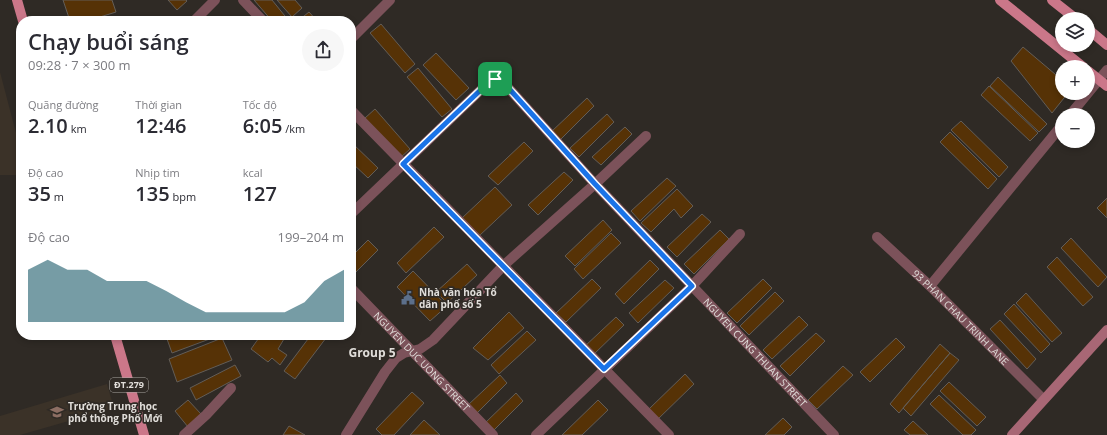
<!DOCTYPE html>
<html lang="vi">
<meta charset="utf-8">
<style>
:root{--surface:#fff;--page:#f7f7f7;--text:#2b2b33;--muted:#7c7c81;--accent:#3d7380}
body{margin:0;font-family:"Open Sans",sans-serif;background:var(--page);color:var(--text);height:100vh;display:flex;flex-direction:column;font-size:15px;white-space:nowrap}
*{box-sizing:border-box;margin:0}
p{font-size:13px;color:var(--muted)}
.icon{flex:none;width:22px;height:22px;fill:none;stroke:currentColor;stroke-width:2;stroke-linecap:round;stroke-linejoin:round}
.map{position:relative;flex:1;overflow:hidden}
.details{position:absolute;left:16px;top:16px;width:340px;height:324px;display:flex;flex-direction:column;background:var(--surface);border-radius:16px;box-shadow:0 2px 6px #0003}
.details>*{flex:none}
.fabs{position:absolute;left:1055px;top:12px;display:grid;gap:8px}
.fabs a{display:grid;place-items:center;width:40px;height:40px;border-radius:50%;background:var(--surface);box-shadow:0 2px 6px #0003;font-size:20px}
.pin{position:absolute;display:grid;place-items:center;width:34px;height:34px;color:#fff;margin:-17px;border-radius:8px;box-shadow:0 2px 6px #0006}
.round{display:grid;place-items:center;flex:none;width:42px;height:42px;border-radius:21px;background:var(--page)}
.headline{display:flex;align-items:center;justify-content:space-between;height:68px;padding:0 12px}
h1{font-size:22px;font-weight:600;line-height:30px}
.stats{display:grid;grid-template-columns:repeat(3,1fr);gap:6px;height:68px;padding:4px 12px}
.stats div{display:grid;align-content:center}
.stats b{font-size:20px;font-weight:600}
.stats small{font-size:11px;font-weight:400}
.stats p{font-size:11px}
.chart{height:112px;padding:8px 12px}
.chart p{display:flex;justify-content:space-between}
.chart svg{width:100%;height:72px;margin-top:4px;fill:var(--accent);opacity:.7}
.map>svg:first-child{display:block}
</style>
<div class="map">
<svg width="1107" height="435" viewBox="0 0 1107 435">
<rect width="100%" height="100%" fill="#2f2a25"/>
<path fill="#3b3228" d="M0 72 21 152V175H0Z
M107 384 114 408 20 435H0V416Z"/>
<path fill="#563206" stroke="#635d57" d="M63 0H112L116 12 87 21H70Z
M168 0H186L187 1 177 10Z
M254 0H272L289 21H272Z
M277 0H295L302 8 292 17Z
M309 12 317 21 299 20Z
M381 24 415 64 405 73 370 33Z
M1023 47 1062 80V93H1068L1052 113 1011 61Z
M436 53 469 88 456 100 423 65Z
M418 68 452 109 442 117 407 77Z
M998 77 1047 124 1039 132 990 86Z
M989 86 1038 133 1030 141 981 95Z
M587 98 594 106 559 141 551 132Z
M375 109 410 149 400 158 365 118Z
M607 114 614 122 579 157 570 148Z
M961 121 1008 167 999 177 951 130Z
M625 127 632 134 601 165 592 157Z
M950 132 997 179 988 189 940 142Z
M351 142 378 168 368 178 351 162Z
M524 142 533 151 498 185 488 176Z
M564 172 573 180 538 215 528 205Z
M667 178 676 186 640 221 631 211Z
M495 187 512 205 479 236 462 218Z
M677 189 693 206 681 218 674 209 651 232 641 223Z
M1107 198V218L1097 208Z
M702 214 711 222 677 257 667 247Z
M603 220 612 230 575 266 565 256Z
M434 227 444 237 406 273 397 263Z
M720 230 729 239 694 274 684 264Z
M611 233 621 243 583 279 574 269Z
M1071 238 1107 277 1098 287 1061 248Z
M368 240 378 250 351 277V257Z
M1057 257 1093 297 1083 306 1047 267Z
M650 260 659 269 624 304 615 294Z
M467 264 477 275 447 303 436 292Z
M413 271 447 306 430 321 397 287Z
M592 279 601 288 566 322 556 313Z
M763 279 772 288 737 323 727 313Z
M665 280 674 288 638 323 629 313Z
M775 292 784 301 749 335 740 326Z
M1026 293 1062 333 1052 342 1016 303Z
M1014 304 1050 344 1041 353 1004 314Z
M509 312 524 328 488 360 473 348Z
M799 316 808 325 772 359 763 350Z
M616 317 624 325 592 356 584 347Z
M1000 320 1036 359 1027 369 990 329Z
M527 331 536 340 499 374 491 365Z
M816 333 825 341 790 376 780 366Z
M178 335H215V337L172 353 167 339Z
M261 335H278L284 339 278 349 287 355 280 365 272 358 268 362 251 349Z
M311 335H322L326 338 295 379 284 371Z
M222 338 232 360 177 382 169 359Z
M896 338 905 347 870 382 860 372Z
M940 344 950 353 899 413 890 404Z
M950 353 959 360 911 416 903 408Z
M235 365 241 376 196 400 190 388Z
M843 366 853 375 817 409 808 400Z
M685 374 694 384 657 420 648 410Z
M500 375 507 383 476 414 468 405Z
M949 382 986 417 977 426 940 391Z
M412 392 424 403 394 435H382L376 429Z
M516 393 523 401 492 432 484 424Z
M939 395 976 430 971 435H963L930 404Z
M188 400 201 414 188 427 175 411Z
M598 400 608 410 582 435H562Z
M783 418 792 427 784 435H765Z
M424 420 440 435H410Z
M913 421 928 435H910L904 430Z
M289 426 305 435H283Z"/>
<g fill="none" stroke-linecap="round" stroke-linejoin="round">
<g stroke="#7c525a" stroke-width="10">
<path d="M243 0 263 21"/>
<path d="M194 21 215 0"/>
<path d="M351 39 390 0"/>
<path d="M351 110 669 435"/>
<path d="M1070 115 1107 70"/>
<path id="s1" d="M351 214 489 82 495 79 503 82 595 184 834 435"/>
<path id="s2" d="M877 237 930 286 1043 399"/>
<path d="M930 286 1062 125"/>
<path id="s3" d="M351 288 493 435"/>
<path d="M184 435 206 415 231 388"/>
<path d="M346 435 385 372 396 358 404 353 420 349 433 340 503 266 595 184 646 136"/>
<path d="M536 435 692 286 740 234"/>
</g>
<path stroke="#a86775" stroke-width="10" d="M1012 435 1107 330"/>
<path stroke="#cb7789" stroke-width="10" d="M17 0 23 21
M1000 0 1083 67
M1052 0 1076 19
M1088 29 1107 45
M1088 71 1107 86
M115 335 144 435"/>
</g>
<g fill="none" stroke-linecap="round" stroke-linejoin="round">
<g stroke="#fff" stroke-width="8">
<path id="route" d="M495 79 503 82 595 184 692 286 604 369 403 164 489 82Z"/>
</g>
<use href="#route" stroke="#1a73e8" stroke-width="5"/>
</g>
<defs>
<g id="civic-bare" transform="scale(1.08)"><path d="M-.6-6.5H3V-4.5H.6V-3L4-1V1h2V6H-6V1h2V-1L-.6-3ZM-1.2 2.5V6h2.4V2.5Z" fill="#5c6f8a" stroke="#2f2a25" stroke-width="2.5" paint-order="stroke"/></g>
<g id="school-bare" transform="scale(1.08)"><path d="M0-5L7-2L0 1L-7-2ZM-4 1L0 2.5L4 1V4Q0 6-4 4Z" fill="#8d6e63" stroke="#2f2a25" stroke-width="2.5" paint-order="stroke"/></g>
</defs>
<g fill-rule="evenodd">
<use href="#civic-bare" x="408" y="298"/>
<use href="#school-bare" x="57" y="412"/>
</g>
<g text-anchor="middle" stroke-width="3.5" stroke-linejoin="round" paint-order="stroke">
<rect fill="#2f2a25" stroke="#aca8a4" stroke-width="1" x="110" y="378" width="38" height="14" rx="3"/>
<g font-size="9" font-weight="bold" fill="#e1deda">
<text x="129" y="388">ĐT.279</text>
</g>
<g font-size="10" font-weight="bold" fill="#e1deda" stroke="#2f2a25" text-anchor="start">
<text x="419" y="296">Nhà văn hóa Tổ<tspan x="419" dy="12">dân phố số 5</tspan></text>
<text x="68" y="410">Trường Trung học<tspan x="68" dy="12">phổ thông Phố Mới</tspan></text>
</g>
<g font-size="10" fill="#e1deda" stroke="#2f2a25">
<text dy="4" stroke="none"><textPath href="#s2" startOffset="116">93 PHAN CHAU TRINH LANE</textPath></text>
<text dy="4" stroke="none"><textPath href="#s1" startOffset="576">NGUYEN CUNG THUAN STREET</textPath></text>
<text dy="4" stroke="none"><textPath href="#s3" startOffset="102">NGUYEN DUC UONG STREET</textPath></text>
</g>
<g font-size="12" font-weight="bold" fill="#e1deda" stroke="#2f2a25">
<text x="372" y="357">Group 5</text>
</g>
</g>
</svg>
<div class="fabs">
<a><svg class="icon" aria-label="layers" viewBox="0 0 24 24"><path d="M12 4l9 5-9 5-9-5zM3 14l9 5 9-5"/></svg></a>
<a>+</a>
<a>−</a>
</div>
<div class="pin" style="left:495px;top:79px;background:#1e9e55"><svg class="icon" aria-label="arrive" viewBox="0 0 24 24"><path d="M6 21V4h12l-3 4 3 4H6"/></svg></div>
<section class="details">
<div class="headline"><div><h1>Chạy buổi sáng</h1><p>09:28 · 7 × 300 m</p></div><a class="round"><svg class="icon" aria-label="share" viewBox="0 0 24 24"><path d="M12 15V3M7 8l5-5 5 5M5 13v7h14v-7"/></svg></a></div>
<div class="stats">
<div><p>Quãng đường</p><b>2.10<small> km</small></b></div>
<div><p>Thời gian</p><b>12:46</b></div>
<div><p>Tốc độ</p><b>6:05<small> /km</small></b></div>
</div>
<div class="stats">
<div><p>Độ cao</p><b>35<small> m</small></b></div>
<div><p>Nhịp tim</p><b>135<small> bpm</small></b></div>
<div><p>kcal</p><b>127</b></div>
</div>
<div class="chart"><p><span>Độ cao</span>199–204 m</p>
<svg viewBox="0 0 160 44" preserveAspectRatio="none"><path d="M0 44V12L10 6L20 12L30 12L40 19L50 19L60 19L70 25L80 32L90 38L100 38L110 38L120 38L130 38L140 32L150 19L160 12V44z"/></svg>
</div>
</section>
</div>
